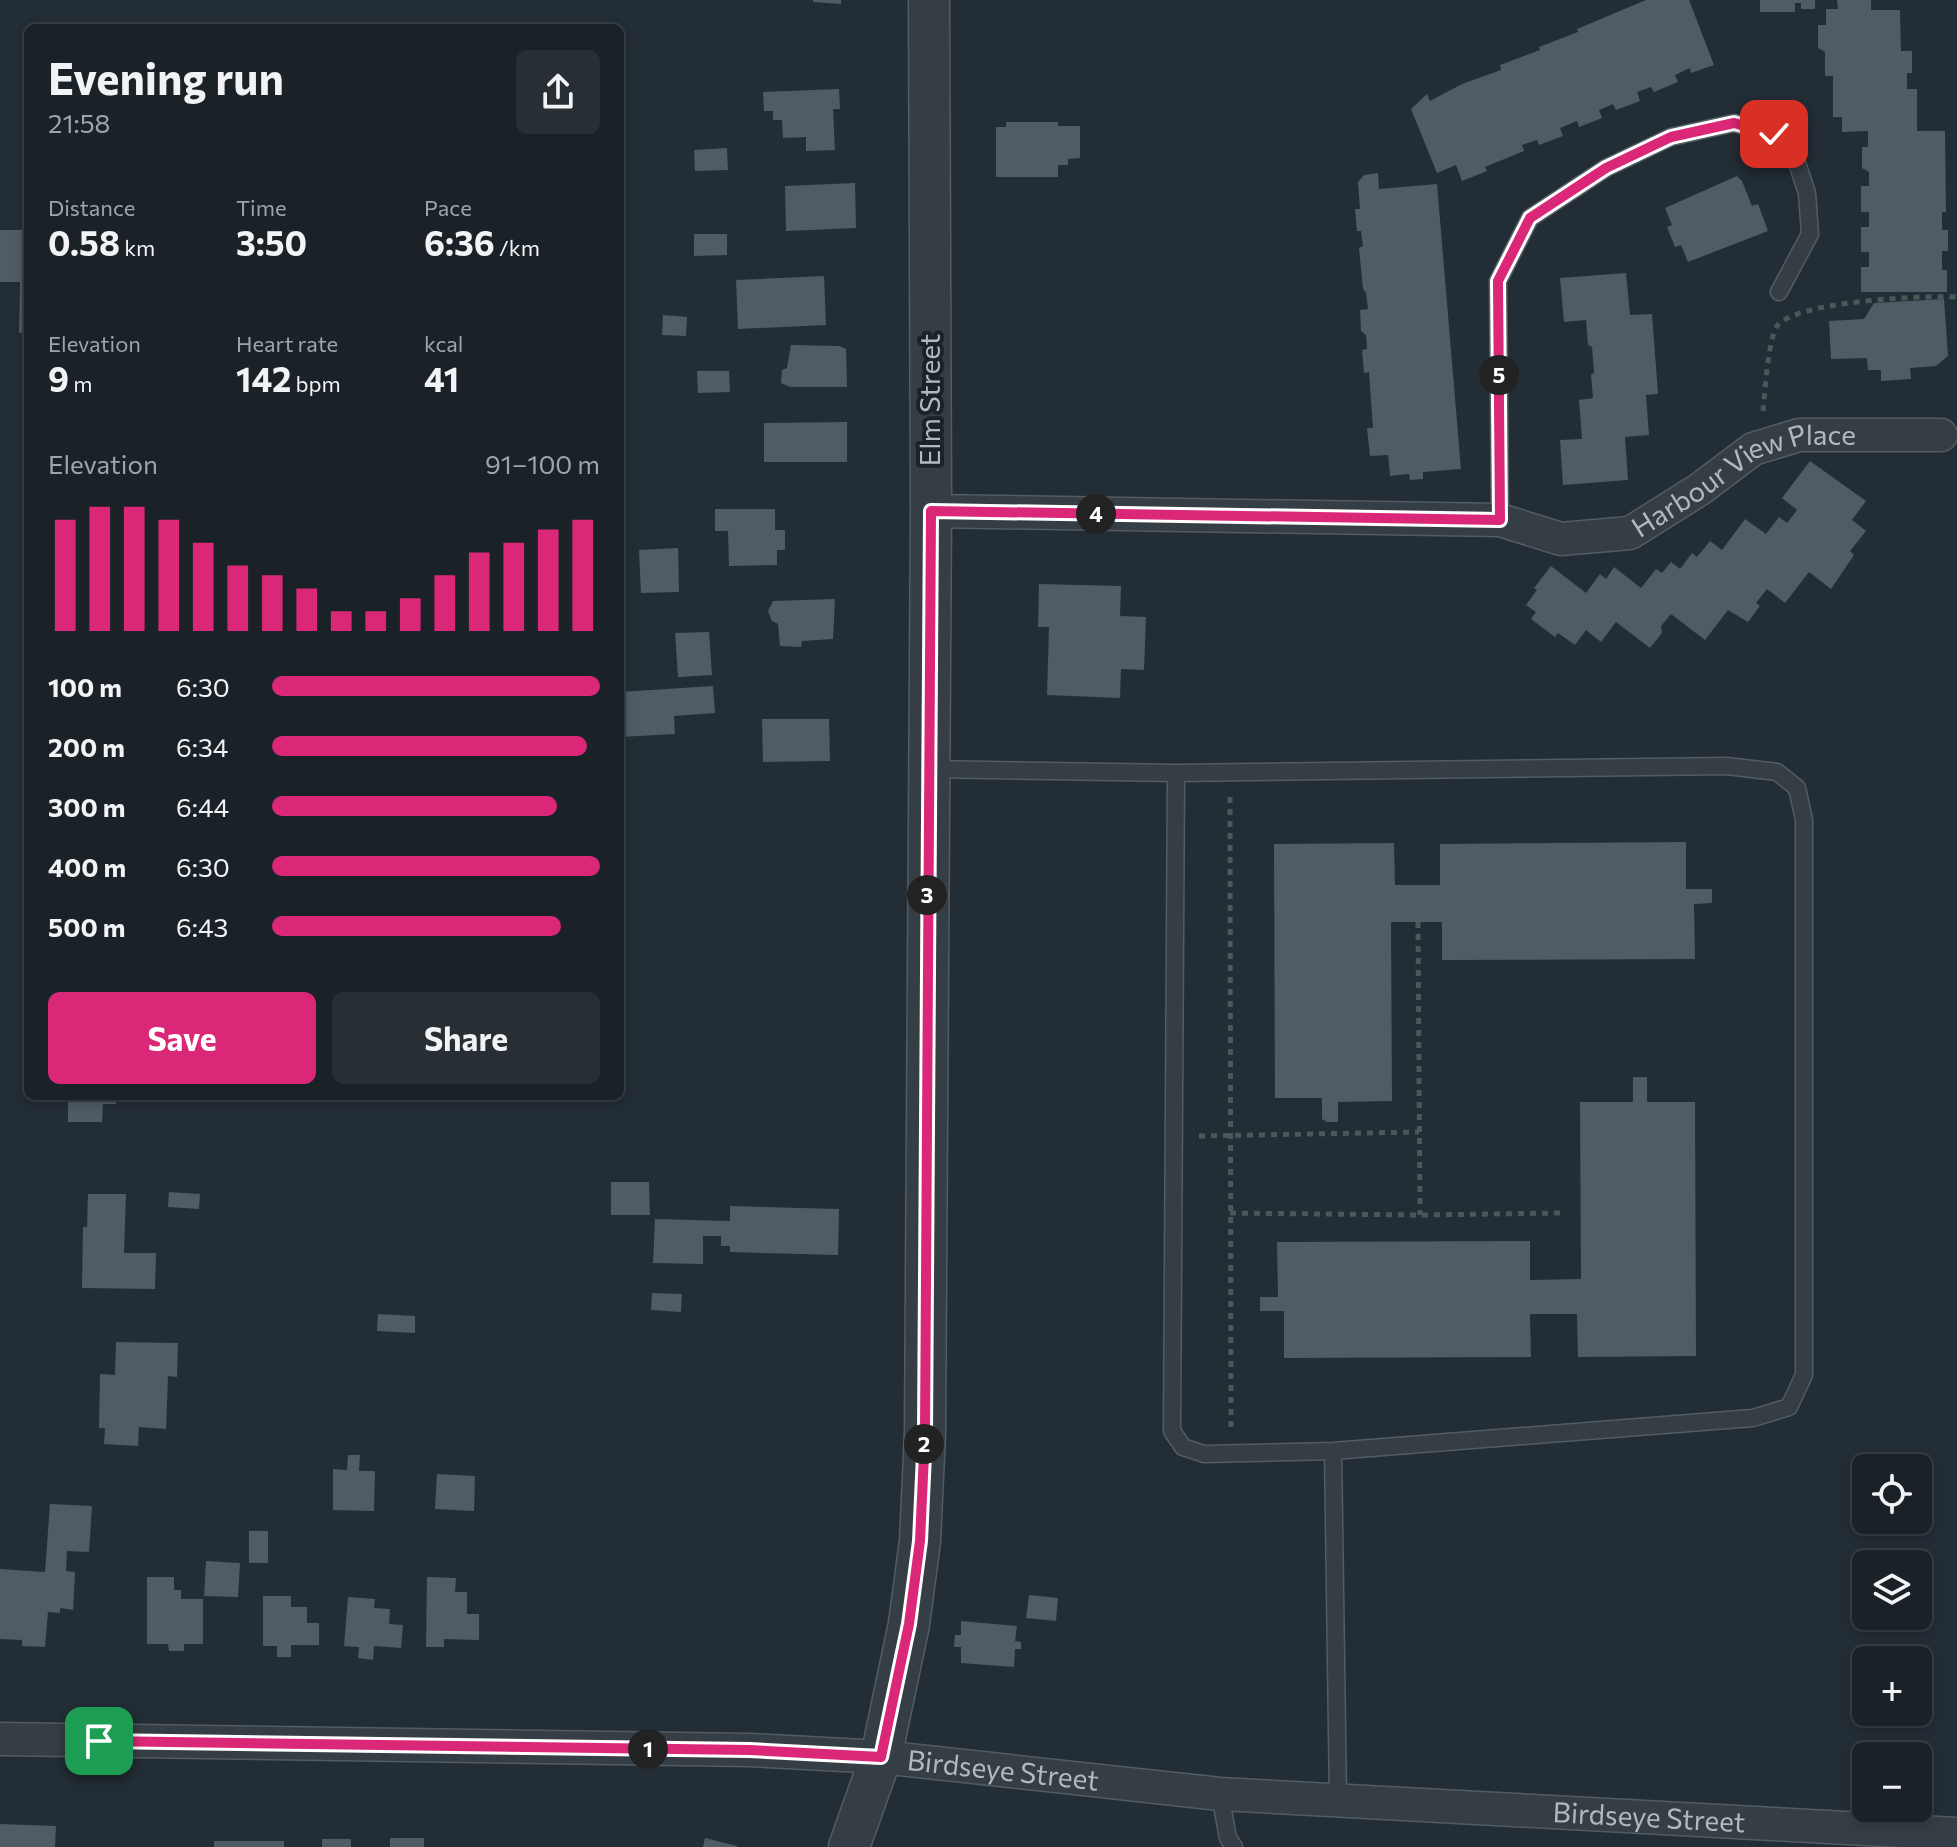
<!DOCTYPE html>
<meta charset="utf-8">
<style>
:root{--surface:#1a2228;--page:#272f34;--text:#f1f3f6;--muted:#9fa4a8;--line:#383f45;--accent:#db2777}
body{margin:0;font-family:Commissioner,sans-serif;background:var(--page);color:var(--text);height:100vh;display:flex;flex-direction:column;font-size:30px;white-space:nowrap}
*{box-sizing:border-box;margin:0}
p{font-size:26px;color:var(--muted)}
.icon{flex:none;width:44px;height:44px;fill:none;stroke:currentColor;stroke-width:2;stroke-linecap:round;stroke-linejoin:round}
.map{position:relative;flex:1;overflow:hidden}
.drawer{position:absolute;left:24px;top:24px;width:600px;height:1076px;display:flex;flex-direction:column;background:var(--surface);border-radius:12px;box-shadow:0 4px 12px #0003,0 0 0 2px var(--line)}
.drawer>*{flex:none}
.controls{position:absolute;left:1852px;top:1454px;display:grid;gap:16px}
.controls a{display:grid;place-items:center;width:80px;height:80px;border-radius:12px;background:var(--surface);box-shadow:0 4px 12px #0003,0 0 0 2px var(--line);font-size:40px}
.pin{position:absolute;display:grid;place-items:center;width:68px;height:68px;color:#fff;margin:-34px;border-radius:16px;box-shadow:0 4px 12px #0006}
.km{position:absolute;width:40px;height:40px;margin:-20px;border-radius:50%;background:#222;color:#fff;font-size:22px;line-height:40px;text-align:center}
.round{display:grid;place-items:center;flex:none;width:84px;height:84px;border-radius:12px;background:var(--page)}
.headline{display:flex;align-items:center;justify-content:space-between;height:136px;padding:0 24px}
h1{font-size:44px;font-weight:700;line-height:60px}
.metrics{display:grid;grid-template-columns:repeat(3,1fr);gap:12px;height:136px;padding:8px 24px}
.metrics div{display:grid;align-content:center}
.metrics b{font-size:34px;font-weight:700}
.metrics small{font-size:22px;font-weight:400}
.metrics p{font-size:22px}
.chart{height:224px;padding:16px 24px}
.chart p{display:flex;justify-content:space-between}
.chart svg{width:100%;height:144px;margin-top:8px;stroke:var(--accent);stroke-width:6}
.cta{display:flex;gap:16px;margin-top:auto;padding:16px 24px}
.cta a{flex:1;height:92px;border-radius:12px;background:var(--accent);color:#fff;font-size:32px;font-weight:700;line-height:92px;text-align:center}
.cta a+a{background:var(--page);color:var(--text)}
ul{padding:0 24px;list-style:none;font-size:26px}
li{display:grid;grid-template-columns:128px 96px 1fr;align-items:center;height:60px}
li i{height:20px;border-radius:10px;background:var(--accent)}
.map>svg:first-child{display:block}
</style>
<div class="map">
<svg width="1957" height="1847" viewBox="0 0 1957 1847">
<rect width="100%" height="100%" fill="#232d35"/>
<path fill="#505b65" d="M813 0H841V4L813 2Z
M1646 0H1689L1714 65 1691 73 1690 68 1675 75 1678 82 1654 92 1651 87 1637 92 1640 101 1616 110 1613 104 1599 110 1602 118 1579 127 1577 121 1560 128 1563 136 1539 145 1537 140 1522 145 1524 151 1485 167 1487 171 1462 181 1456 165 1437 173 1411 109 1427 94 1430 101 1462 84 1501 70 1500 65 1540 50 1539 47 1578 32 1577 29Z
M1760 0H1815V9H1801V3H1795V12H1760Z
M1837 0H1871V10H1900L1901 51H1912V73H1907V89H1917V131H1945L1946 212H1942V230H1948V251H1942V270H1947V292H1861V267H1869V252H1861V227H1869V212H1861V186H1869V172L1862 168V147H1868V131L1842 132V117H1833V76H1825V52L1818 48V25H1826V9H1838Z
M839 89 840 109H833L835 150 806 151V137L783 138 782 120H773V111H764L763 92Z
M1006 122H1058V126H1080V158L1068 159V165H1058V177H996V127H1006Z
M727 148 728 170 695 171 694 150Z
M1378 173 1379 189 1437 184 1461 469 1423 472V479L1410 480 1409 474 1390 476 1388 455 1370 456 1367 428H1373L1369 372 1364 373 1362 350 1367 349 1366 335 1361 331 1360 310 1368 309 1366 293 1363 289 1359 248 1363 246 1361 231H1357L1355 209H1360L1358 182 1364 175Z
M1737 176 1742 181 1752 206 1758 204 1768 231 1688 262 1681 245 1675 247 1667 227 1672 225 1665 208Z
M855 183 856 228 786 231 785 186Z
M0 230H28V333H19L20 282H0Z
M694 234H727V255L694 256Z
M1626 273 1630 315 1652 314 1658 394 1646 395 1649 435 1625 437 1628 480 1563 485 1560 440 1582 439 1579 400 1593 398 1591 375 1594 373 1592 347 1588 345 1586 320 1564 322 1560 278Z
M824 276 826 325 738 329 736 280Z
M1944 299 1948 356 1936 366 1910 368 1911 379 1881 381V370H1868L1867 358 1831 359 1829 321 1864 319 1874 303Z
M663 315 687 317 686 336 662 335Z
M791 345 839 346 846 349 847 387H790L781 383 782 370 787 368Z
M697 371H729L730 392 698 393Z
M847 422V462H764V423Z
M1810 461 1866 501 1852 520 1866 531 1850 551 1854 555 1831 589 1809 572 1785 603 1767 589 1756 603 1760 606 1748 622 1728 610 1705 640 1671 614 1661 626 1662 633 1650 648 1616 622 1601 642 1586 630 1575 645 1558 633 1555 637 1531 619 1536 612 1526 605 1537 590 1534 588 1551 566 1586 593 1600 574 1606 579 1614 567 1641 588 1656 569 1662 573 1671 562 1680 569 1692 553 1697 557 1710 541 1722 550 1745 519 1766 534 1779 517 1787 523 1797 510 1782 498Z
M715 509H775V530H785V550H777V565L729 566 728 531H715Z
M678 548 679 592 641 593 639 550Z
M1039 584 1121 586 1120 616 1146 617 1144 670 1121 669 1120 698 1047 695 1049 627H1038Z
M835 599 833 639 802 641 801 647 780 646 778 624 772 621 768 611 773 601Z
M709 632 712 675 678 677 675 633Z
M713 686 715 713 674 716 675 734 620 737V692Z
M762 719H829L830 761 763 762Z
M1686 842V889H1712V903L1694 904 1695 959 1442 960V922H1391L1392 1101 1338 1102V1122H1327L1322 1119V1098H1275L1274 844 1394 843 1395 885H1440V844Z
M1633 1077H1647V1102H1695L1696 1356 1578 1357 1577 1314H1530L1531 1357 1284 1358V1311H1260V1297H1278L1277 1242 1530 1241V1280L1581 1279 1580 1102H1633Z
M61 1096H117L116 1104H103L102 1122H68V1102H61Z
M611 1182H649L650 1215H611Z
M169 1192 200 1194 199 1209 168 1207Z
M88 1194H126L124 1253H156L155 1289 82 1288 83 1227H87Z
M730 1206 839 1209 838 1255 730 1252V1246H721V1236H703V1264L653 1263 655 1219 730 1221Z
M652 1293 682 1294 681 1312 651 1310Z
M378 1314 415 1316V1333L377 1331Z
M116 1342 178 1343 177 1377 168 1376 166 1429 139 1427 138 1446 104 1444 105 1428H99L100 1374 115 1375Z
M348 1455H360L359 1471H375L374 1511 333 1510V1469L347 1470Z
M437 1474 475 1476 474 1511 435 1509Z
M50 1504 92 1506 89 1552 67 1551 66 1571 75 1572 73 1610 60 1608V1613L48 1612 45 1647 22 1646V1640L0 1639V1569L45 1572Z
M249 1531H268V1563H249Z
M206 1561 240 1563 238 1597 204 1596Z
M147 1577H174V1590H181V1599H203V1644H184V1651H169L168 1644H147Z
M427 1577 456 1578 455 1592H467V1614H479V1640L444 1639V1647H426Z
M1029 1595 1058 1598 1056 1621 1026 1618Z
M263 1596H291V1607H307V1623H319V1645H291V1657H277V1646H263Z
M348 1597 375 1599 374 1608 390 1609 389 1624 403 1625 401 1648 374 1646 373 1660 358 1658 359 1647 344 1646Z
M961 1621 1017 1626 1015 1641 1021 1642V1649H1015L1014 1667 961 1663V1647H954L955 1635H961Z
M0 1824 56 1826 55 1847H0Z
M390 1838H424V1847H390Z
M705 1838 737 1846V1847H703Z
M322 1839H351V1847H322Z
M214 1841H284V1847H214Z"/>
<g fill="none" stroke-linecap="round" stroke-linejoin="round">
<g stroke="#535c63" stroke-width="19">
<path id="service" d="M1500 520 1498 281 1530 218 1606 168 1671 137 1734 123 1774 134 1794 154 1807 193 1810 234 1779 292
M929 769 1176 773 1727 766 1777 772 1797 788 1804 820V1375L1789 1407 1753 1418 1333 1451 1204 1454 1183 1447 1172 1431 1176 773
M1333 1451 1338 1800
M1220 1794 1228 1838 1234 1847"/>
</g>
<g stroke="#535c63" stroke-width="35">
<g id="minor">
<path id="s1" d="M931 511 1500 520 1561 539 1630 533 1700 489 1753 449 1799 435H1941"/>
<path id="s2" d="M0 1739 750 1750 881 1757 1220 1794 1957 1834"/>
</g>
</g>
<g stroke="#535c63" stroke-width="43">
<path id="tertiary" d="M849 1847 881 1757 909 1624 920 1541 925 1433 931 511 929 0"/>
</g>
<path stroke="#485959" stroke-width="5" stroke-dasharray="6 6" stroke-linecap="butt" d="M1763 411C1765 393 1768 340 1777 326 1796 301 1925 295 1957 297
M1230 797 1231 1427
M1418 922 1420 1215
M1199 1136 1419 1132
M1230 1213 1420 1215 1562 1213"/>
<use href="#service" stroke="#363e45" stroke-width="16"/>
<use href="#minor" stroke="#363e45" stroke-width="32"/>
<use href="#tertiary" stroke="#363e45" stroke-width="40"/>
</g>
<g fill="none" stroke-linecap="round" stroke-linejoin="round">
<g stroke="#fff" stroke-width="16">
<path id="route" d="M99 1741 750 1750 881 1757 909 1624 920 1541 925 1433 931 511 1500 520 1498 281 1530 218 1606 168 1671 137 1734 123 1774 134"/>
</g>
<use href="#route" stroke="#db2777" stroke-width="10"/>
</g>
<g text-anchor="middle" stroke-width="8" stroke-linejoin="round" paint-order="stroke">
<g font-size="28" fill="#b0b9c2" stroke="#1b232a">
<text transform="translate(930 400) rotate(-90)" y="10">Elm Street</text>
<text dy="10" stroke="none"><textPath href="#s1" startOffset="832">Harbour View Place</textPath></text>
<text dy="10" stroke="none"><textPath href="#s2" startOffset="1004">Birdseye Street</textPath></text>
<text dy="10" stroke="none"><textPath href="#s2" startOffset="1652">Birdseye Street</textPath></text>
</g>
</g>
</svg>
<div class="controls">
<a><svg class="icon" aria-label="locate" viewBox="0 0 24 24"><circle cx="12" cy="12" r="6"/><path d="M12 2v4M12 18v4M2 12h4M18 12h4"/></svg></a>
<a><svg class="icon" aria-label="layers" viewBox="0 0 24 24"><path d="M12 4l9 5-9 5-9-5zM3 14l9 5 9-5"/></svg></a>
<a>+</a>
<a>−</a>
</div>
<div class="pin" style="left:99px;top:1741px;background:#1e9e55"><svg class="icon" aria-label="arrive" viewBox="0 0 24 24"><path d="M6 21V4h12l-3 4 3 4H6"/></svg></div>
<div class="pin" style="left:1774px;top:134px;background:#d93025"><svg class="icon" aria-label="check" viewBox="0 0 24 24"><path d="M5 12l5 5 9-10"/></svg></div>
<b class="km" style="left:648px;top:1749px">1</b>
<b class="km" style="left:924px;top:1444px">2</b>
<b class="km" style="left:927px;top:895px">3</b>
<b class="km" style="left:1096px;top:514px">4</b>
<b class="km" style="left:1499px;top:375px">5</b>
<section class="drawer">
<div class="headline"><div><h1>Evening run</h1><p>21:58</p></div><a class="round"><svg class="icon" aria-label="share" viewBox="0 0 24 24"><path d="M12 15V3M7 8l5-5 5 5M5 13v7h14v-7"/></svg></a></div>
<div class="metrics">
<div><p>Distance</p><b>0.58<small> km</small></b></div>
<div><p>Time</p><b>3:50</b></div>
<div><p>Pace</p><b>6:36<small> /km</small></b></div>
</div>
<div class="metrics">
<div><p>Elevation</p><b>9<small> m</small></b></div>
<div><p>Heart rate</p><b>142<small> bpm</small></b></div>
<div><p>kcal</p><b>41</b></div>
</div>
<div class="chart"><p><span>Elevation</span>91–100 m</p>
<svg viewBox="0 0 160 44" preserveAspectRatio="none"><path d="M5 44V10M15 44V6M25 44V6M35 44V10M45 44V17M55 44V24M65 44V27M75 44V31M85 44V38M95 44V38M105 44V34M115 44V27M125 44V20M135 44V17M145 44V13M155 44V10"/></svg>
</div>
<ul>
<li><b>100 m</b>6:30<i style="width:100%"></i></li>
<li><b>200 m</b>6:34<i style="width:96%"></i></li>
<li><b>300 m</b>6:44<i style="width:87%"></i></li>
<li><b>400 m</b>6:30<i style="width:100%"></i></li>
<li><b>500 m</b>6:43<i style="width:88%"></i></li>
</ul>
<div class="cta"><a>Save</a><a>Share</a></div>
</section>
</div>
